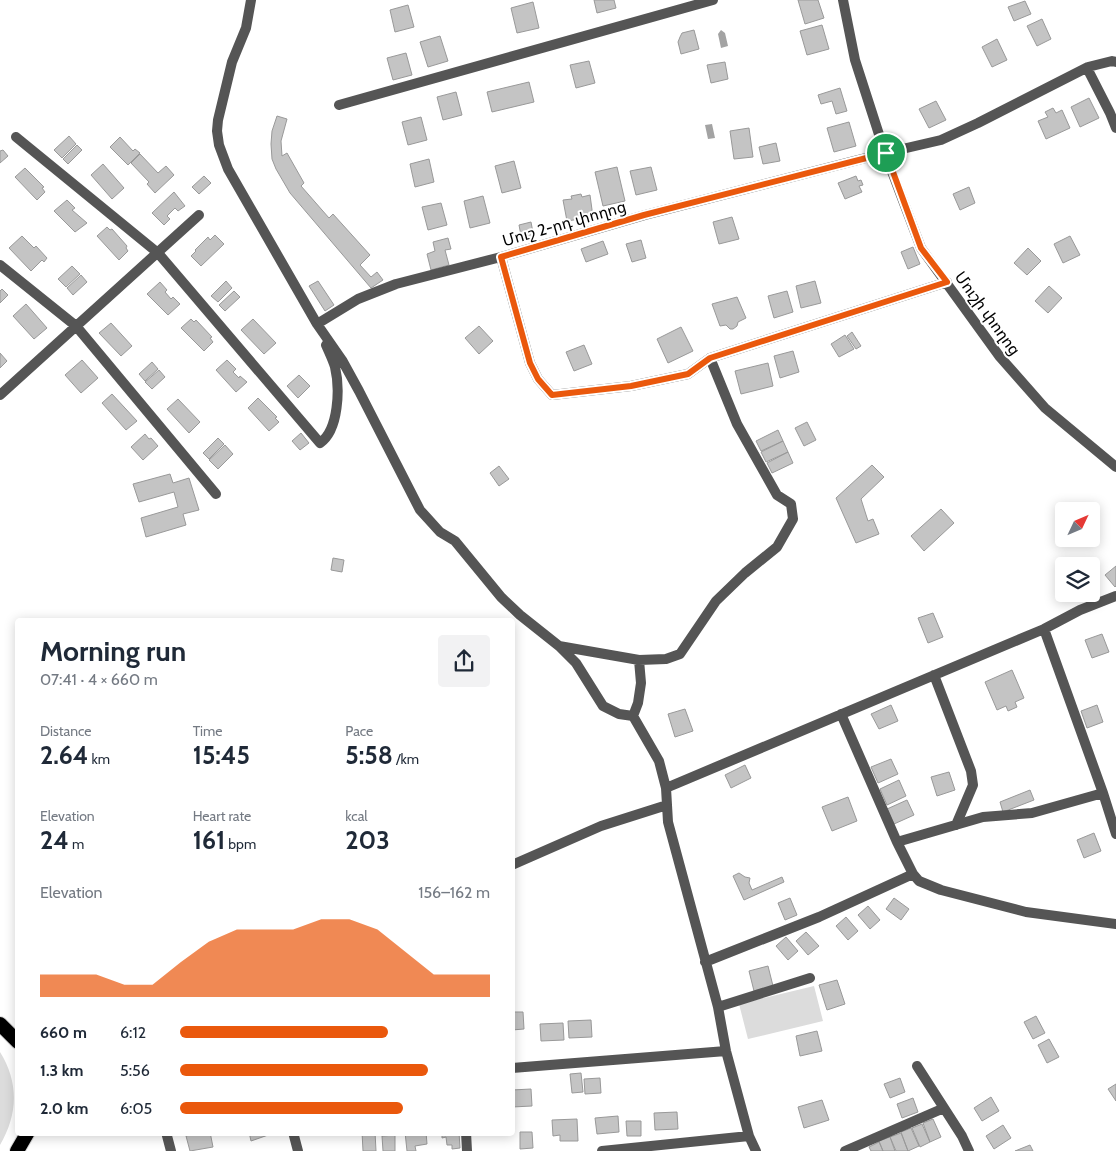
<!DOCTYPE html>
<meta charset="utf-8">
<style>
:root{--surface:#fff;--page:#f2f2f3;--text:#1f2937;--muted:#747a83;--accent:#ea580c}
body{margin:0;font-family:Cabin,"Noto Sans Armenian",sans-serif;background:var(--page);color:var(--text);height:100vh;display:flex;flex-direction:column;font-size:19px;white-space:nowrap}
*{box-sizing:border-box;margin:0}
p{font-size:16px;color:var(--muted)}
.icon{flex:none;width:28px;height:28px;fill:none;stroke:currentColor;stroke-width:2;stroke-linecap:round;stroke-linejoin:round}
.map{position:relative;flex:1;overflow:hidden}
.drawer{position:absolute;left:15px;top:618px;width:500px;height:518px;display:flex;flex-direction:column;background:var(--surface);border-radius:5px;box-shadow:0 2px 12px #0003}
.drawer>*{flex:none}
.needle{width:32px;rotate:46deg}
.fabs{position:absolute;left:1055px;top:502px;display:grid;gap:10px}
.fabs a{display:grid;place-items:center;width:45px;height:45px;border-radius:5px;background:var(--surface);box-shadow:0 2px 12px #0003;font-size:25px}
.pin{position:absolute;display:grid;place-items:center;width:42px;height:42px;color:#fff;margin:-21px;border:2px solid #fff;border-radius:50%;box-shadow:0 1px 5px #0007}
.round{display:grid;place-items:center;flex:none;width:52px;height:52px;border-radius:5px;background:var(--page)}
.head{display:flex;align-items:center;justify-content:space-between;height:85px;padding:0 25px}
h1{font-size:28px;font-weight:700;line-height:38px}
.stats{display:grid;grid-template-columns:repeat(3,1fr);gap:8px;height:85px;padding:5px 25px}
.stats div{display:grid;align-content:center}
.stats b{font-size:25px;font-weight:700}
.stats small{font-size:14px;font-weight:400}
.stats p{font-size:14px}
.chart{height:140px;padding:10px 25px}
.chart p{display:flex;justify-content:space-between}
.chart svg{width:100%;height:90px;margin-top:5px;fill:var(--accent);opacity:.7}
ul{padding:0 25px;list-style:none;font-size:16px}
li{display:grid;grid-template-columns:80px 60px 1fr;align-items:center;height:38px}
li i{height:12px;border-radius:6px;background:var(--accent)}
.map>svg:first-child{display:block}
</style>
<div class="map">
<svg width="1116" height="1151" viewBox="0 0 1116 1151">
<rect width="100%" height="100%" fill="#fff"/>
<path fill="#dcdcdc" d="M814 986 823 1021 748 1039 739 1004Z
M0 1052C19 1082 18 1115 0 1145Z"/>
<path fill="#a3a3a3" d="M721 30 725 33 728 46 721 48 718 34Z
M712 124 715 138 708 139 705 125Z"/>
<path fill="#c4c4c4" stroke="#999" d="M594 0H614L616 8 597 13Z
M798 0H818L824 18 805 24Z
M1025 1 1031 14 1014 21 1008 7Z
M533 2 539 28 517 33 511 8Z
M408 5 414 27 395 32 390 10Z
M1042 19 1051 39 1037 46 1027 26Z
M822 25 829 49 807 55 800 31Z
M694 30 699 49 681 54 678 42 680 37 682 33Z
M440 36 448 61 428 67 420 42Z
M997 39 1007 60 992 67 982 47Z
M406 53 412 75 393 80 387 58Z
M589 61 595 83 576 88 570 65Z
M725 62 728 79 711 83 707 65Z
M529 82 534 102 492 112 487 92Z
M840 88 847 111 836 114 832 101 821 104 818 95Z
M456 92 462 115 443 120 437 97Z
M1089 98 1099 118 1080 127 1071 107Z
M936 101 946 120 929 128 919 109Z
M1053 108 1056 113 1062 110 1070 128 1046 139 1038 121 1048 117 1045 112Z
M277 116 287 119 281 141 282 156 287 153 304 183 301 186 329 218 333 214 370 255 360 265 371 277 377 272 383 280 371 288 290 193 276 169 272 159 271 144 272 131Z
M421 117 427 140 408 145 402 122Z
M849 122 856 146 834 152 827 128Z
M749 128 753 157 734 159 730 131Z
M69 136 76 144 62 158 54 150Z
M120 137 133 151 135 149 140 153 128 165 110 147Z
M776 143 780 161 763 164 759 147Z
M77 145 82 150 68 164 63 159Z
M3 150 8 156 0 163V151Z
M140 154 158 173 166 166 174 175 155 193 147 184 149 182 131 163Z
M429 159 434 182 415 187 410 164Z
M514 161 521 188 502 193 495 166Z
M103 164 124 188 112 199 91 175Z
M617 167 625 201 603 206 595 172Z
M651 167 657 190 636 195 630 171Z
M25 168 44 187 42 188 45 192 37 200 15 177Z
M204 176 211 183 199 194 192 187Z
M856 176 858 181 861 180 863 185 859 186 862 192 845 199 838 183Z
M969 187 975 203 960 210 953 194Z
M174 192 185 206 178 211 175 208 167 216 170 219 164 225 152 213Z
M581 194 582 197 590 195 593 217 567 221 563 200 572 199 571 196Z
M483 196 490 223 470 228 464 201Z
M67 200 75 208 72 210 87 223 75 232 54 211Z
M441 203 447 225 428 230 422 207Z
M732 217 739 239 719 244 713 222Z
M531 222 534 238 522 241 519 225Z
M107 227 110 230 112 229 127 246 126 248 128 251 119 260 97 236Z
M215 235 224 244 201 266 191 256 196 251 195 250 208 237 210 240Z
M22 236 34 248 36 246 47 258 44 262 42 260 31 271 9 248Z
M1070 236 1080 255 1063 263 1054 244Z
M448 238 451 249 445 250 449 265 431 270 427 254 435 251 433 242Z
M641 240 646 258 632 262 626 244Z
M603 241 608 254 586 262 581 249Z
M913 247 920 264 908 269 901 252Z
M1028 248 1041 261 1027 275 1014 263Z
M72 266 80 274 66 287 58 279Z
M81 275 87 282 73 295 67 288Z
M226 281 232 288 218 302 211 296Z
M318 281 334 305 325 311 309 286Z
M815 281 821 303 801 308 796 286Z
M160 282 167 290 165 292 171 299 173 297 180 304 168 315 147 294Z
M1049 286 1062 298 1048 313 1035 301Z
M2 289 8 295 0 303V291Z
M234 291 240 297 225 311 219 305Z
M787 291 793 312 774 318 768 296Z
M737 297 746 318 738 322 737 326 733 329H730L726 325 720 326 712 304Z
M26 304 47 328 34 339 13 316Z
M191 319 194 322 196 320 212 337 210 338 213 342 204 351 181 328Z
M253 319 276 343 264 354 241 330Z
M111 323 132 346 121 356 99 333Z
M479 326 493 341 479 354 465 338Z
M681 327 693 351 668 363 657 339Z
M852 332 861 346 856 349 847 336Z
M845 335 854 349 839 357 831 344Z
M584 345 592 364 574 371 566 352Z
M793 351 799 372 780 378 774 356Z
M0 353 7 361 0 368Z
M82 360 98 378 81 393 65 375Z
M227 360 236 369 233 372 239 378 240 376 247 382 236 392 216 370Z
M152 362 158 369 145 381 139 374Z
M768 363 773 386 741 394 735 371Z
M159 370 165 377 152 389 145 382Z
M299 375 310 386 298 398 287 386Z
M112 394 137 421 126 430 102 403Z
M258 398 277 417 275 418 279 422 269 431 248 408Z
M178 399 200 422 189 433 167 409Z
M807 422 816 440 804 446 795 428Z
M778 430 783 441 761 451 756 441Z
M301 433 309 443 300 450 292 441Z
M145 434 149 439 151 438 158 446 143 460 131 447Z
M218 438 224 444 209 459 203 453Z
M783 441 788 452 766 462 761 452Z
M225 445 233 454 218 469 209 460Z
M788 452 793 463 772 473 767 463Z
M872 465 884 477 861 499 868 521 873 519 879 534 856 543 836 498Z
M499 466 509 479 499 486 490 473Z
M170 474 173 483 189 478 199 510 183 514 186 525 146 537 141 518 178 507 174 492 139 502 133 484Z
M941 509 954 523 924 551 911 536Z
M333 558 344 560 342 572 331 570Z
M1116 566V586L1115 587 1105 575Z
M933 613 943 637 928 643 918 618Z
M1102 634 1109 652 1092 658 1085 640Z
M1012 670 1024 698 1015 702 1017 707 1008 711 1006 706 997 710 985 682Z
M891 705 898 721 879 729 871 714Z
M1097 705 1103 722 1087 728 1081 711Z
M685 709 693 731 675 737 668 714Z
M891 759 898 774 878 783 871 767Z
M745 765 751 778 731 788 725 775Z
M949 772 955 790 937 796 931 777Z
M899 780 906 796 887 805 880 789Z
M1030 790 1034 800 1003 812 1000 802Z
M848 797 857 821 832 831 822 807Z
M907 800 914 815 894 824 887 809Z
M1094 833 1101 851 1084 858 1077 840Z
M739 873 745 877 750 878 749 883 752 890 782 877 784 882 744 900 733 876Z
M790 898 797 915 785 920 778 903Z
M894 898 909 909 901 920 886 909Z
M868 906 880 920 870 929 858 915Z
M846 917 858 931 848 940 836 926Z
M806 932 819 946 808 955 796 941Z
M786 937 798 951 788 960 776 946Z
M768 966 773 986 754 991 749 971Z
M837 980 845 1004 827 1010 819 985Z
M512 1012H523L524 1029 512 1030Z
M1036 1016 1045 1033 1033 1039 1024 1022Z
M591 1020 592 1037 569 1038 568 1021Z
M563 1023 564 1040 541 1041 540 1024Z
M817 1031 822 1051 800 1056 796 1036Z
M1049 1039 1059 1057 1047 1063 1038 1045Z
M581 1073 583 1092 572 1093 570 1074Z
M600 1078 601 1093 585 1094 584 1079Z
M900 1078 905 1092 890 1098 884 1084Z
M1116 1084V1101L1108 1089Z
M531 1089 532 1106 512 1107V1090Z
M991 1097 999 1111 982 1121 974 1108Z
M913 1098 918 1112 902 1118 897 1104Z
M822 1100 829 1120 804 1128 798 1107Z
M677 1112 678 1129 655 1130 654 1113Z
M618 1116 619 1132 597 1134 595 1118Z
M577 1119 578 1141H560V1135L553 1136 552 1120Z
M933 1119 941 1137 930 1142 923 1123Z
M626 1121H641V1136H627Z
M922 1124 930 1142 920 1147 912 1128Z
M1003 1125 1011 1138 994 1149 986 1136Z
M911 1128 919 1146 908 1151 901 1132Z
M201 1132H210L213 1147 190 1151 186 1136Z
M249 1132H271V1134L251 1141Z
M362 1132H375L376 1151H363Z
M405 1132H426L427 1144 415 1146 416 1151H407Z
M442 1132H459L460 1148 452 1149V1145H447L446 1137 442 1138Z
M520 1132H532L533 1148 520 1149Z
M901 1133 908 1151H896L890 1137Z
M395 1135V1151H383L382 1136Z
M890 1137 895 1151H883L879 1141Z
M879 1142 883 1151H871L869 1147Z
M1030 1145 1033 1151H1015Z"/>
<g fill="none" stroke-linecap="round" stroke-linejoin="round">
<g stroke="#dbdbdb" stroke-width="16">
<path id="trunk" d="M0 1024 18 1042
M17 1151 28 1132"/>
</g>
<path stroke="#555" stroke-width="10" d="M251 0 246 28 232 62 218 120 217 131 219 145 228 169 317 324 342 360 359 391 420 510 440 532 455 541 501 597 520 615 559 646 639 660
M843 0 855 60 885 153 921 248 1000 357 1045 408 1116 467
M1087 68 1110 113 1116 128
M339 105 713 0
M16 137 158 253 320 443C339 430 340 388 335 367 333 360 329 352 326 345
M501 257 530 363 538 379 552 395 631 386 688 374 710 358 947 282
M0 265 76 326 216 494
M317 324 358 299 396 284 501 257 645 215 885 153 941 140 978 123 1088 67 1112 61 1116 62
M710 358 737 424 777 495 791 504 793 519 777 547 745 573 716 601 680 654 666 659 639 660 641 683 638 703 633 716 659 761 666 788 668 822 718 1007 726 1051 749 1136 756 1151
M0 395 199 215
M559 646 576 663 603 706 619 714 633 716
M934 675 971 771 973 785 956 825
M841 714 897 842 913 874 919 881 941 890 1026 912 1116 924
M666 788 1044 629 1080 610 1116 596
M1103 793 1116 834
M897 842 983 817 1032 813 1103 793 1044 629
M512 865 601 826 667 805
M705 962 819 917 913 874
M718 1007 810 978
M917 1066 962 1136 969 1151
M512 1068 726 1051
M166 1132 171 1151
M293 1132 298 1151
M466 1132 467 1151
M602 1151 749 1136
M845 1151 944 1108"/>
<use href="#trunk" stroke="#000" stroke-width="14"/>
</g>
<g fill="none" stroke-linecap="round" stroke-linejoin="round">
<g stroke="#fff" stroke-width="10">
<path id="route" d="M886 153 921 248 947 282 710 358 688 374 631 386 552 395 538 379 530 363 501 257 644 215Z"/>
</g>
<use href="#route" stroke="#ea580c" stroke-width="6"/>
</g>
<g text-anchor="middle" stroke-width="4" stroke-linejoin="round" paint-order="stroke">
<g font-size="16" fill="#000" stroke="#fff">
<text transform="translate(564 223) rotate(-16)" y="6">Մուշ 2-րդ փողոց</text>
<text transform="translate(988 313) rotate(54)" y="6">Մուշի փողոց</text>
</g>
</g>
</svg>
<div class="fabs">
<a><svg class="needle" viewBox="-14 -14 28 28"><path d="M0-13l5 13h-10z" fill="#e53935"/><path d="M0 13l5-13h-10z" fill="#747a83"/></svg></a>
<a><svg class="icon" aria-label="layers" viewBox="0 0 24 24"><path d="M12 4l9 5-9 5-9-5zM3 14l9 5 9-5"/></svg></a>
</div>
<div class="pin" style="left:886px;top:153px;background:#1e9e55"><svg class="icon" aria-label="arrive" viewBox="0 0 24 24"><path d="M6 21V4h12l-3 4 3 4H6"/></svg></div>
<section class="drawer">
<div class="head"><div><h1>Morning run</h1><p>07:41 · 4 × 660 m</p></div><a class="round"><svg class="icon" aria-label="share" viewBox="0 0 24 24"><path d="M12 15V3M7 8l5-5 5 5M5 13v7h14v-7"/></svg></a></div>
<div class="stats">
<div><p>Distance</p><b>2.64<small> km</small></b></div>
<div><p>Time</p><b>15:45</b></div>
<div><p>Pace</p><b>5:58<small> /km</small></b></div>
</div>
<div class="stats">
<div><p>Elevation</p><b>24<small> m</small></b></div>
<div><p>Heart rate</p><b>161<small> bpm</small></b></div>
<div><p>kcal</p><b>203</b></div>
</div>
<div class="chart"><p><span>Elevation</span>156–162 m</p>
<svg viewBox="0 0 160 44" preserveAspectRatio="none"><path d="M0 44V33L10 33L20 33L30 38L40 38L50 27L60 17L70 11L80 11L90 11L100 6L110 6L120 11L130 22L140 33L150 33L160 33V44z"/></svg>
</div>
<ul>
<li><b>660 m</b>6:12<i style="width:67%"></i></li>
<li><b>1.3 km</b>5:56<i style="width:80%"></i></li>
<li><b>2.0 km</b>6:05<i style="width:72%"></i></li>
</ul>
</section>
</div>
